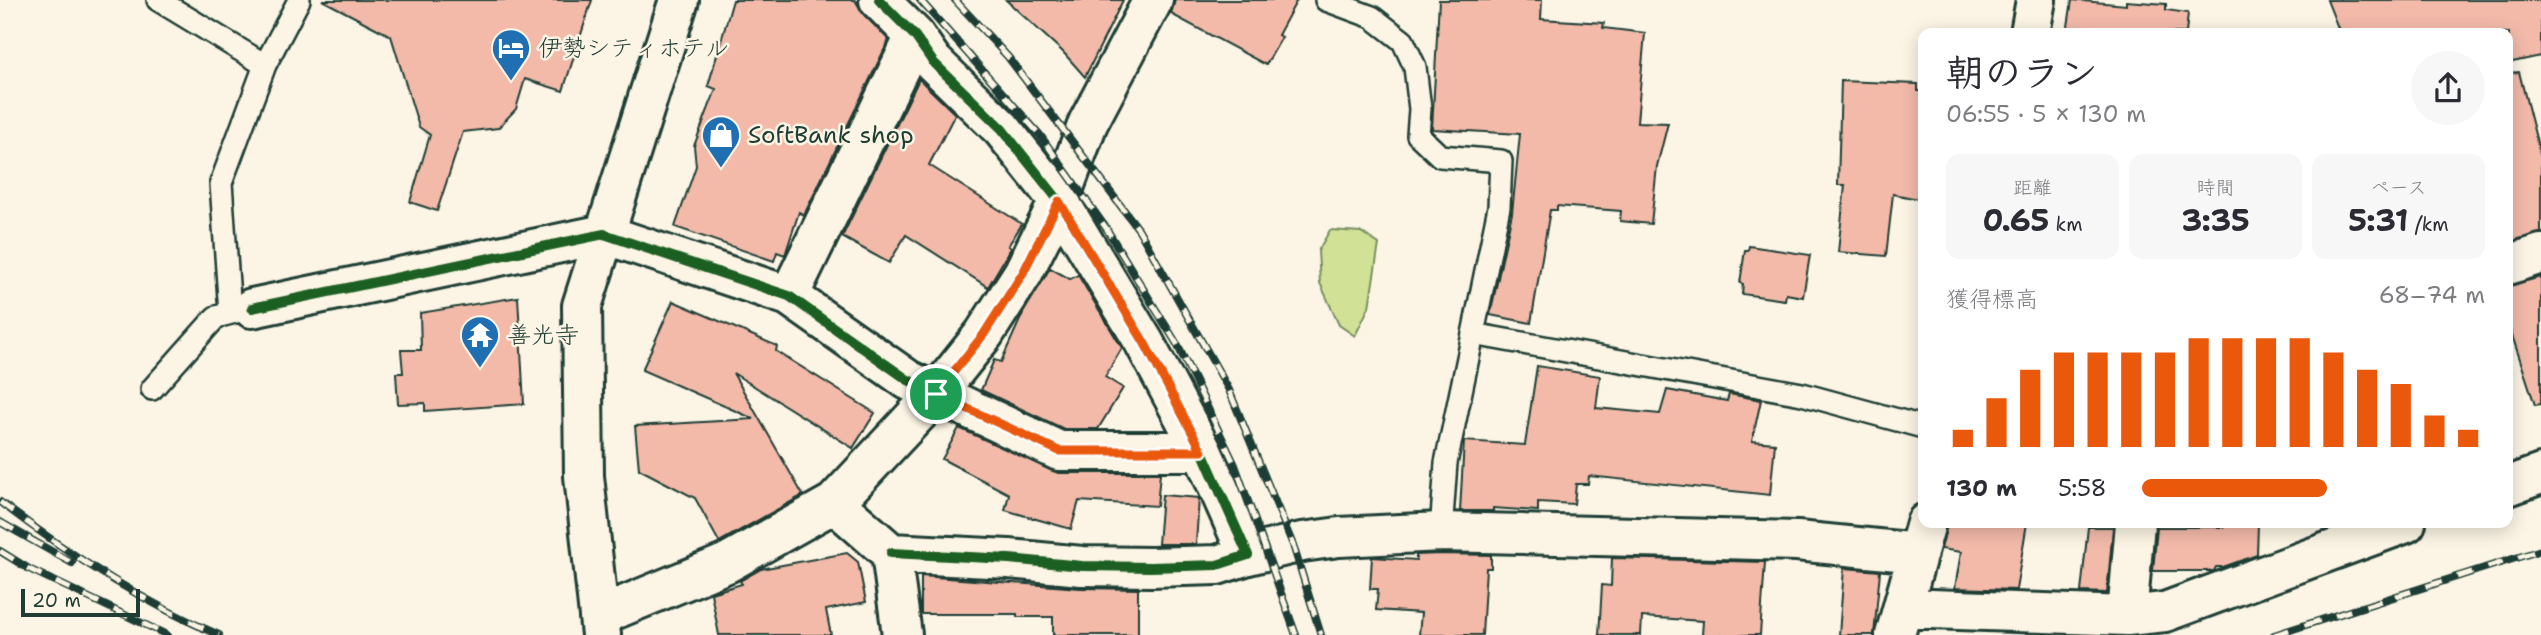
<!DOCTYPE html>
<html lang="ja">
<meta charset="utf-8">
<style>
:root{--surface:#fff;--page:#f7f7f7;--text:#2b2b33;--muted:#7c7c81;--accent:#ea580c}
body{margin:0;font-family:"Shantell Sans","Klee One",sans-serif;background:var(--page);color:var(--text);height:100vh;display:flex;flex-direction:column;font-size:26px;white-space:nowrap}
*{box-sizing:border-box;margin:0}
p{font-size:23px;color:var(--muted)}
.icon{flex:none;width:38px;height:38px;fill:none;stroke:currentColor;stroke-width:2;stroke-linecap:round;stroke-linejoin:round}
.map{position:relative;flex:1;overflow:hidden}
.drawer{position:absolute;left:1918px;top:28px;width:595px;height:500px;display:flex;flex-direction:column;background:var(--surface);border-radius:14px;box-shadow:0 4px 18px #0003}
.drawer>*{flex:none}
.scale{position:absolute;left:21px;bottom:18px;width:119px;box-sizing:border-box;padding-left:7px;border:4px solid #1f3d34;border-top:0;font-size:19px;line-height:24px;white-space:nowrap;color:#1f3d34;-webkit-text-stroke:5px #fcf5e5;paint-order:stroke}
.pin{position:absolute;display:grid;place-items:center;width:60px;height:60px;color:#fff;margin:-30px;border:4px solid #fff;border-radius:50%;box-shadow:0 2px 7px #0007}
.round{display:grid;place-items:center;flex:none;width:74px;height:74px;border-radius:37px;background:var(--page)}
.headline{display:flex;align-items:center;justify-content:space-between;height:119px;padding:0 28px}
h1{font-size:38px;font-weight:700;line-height:52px}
.metrics{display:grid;grid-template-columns:repeat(3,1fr);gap:10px;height:119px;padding:7px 28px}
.metrics div{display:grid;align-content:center;border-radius:14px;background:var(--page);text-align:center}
.metrics b{font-size:30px;font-weight:700}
.metrics small{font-size:19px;font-weight:400}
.metrics p{font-size:19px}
.chart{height:196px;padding:14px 28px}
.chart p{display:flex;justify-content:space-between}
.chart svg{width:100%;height:126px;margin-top:7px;stroke:var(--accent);stroke-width:6}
ul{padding:0 28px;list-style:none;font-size:23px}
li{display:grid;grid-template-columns:112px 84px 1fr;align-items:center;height:52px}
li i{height:18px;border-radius:9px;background:var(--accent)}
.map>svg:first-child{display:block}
</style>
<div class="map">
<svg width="2541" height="635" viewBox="0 0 2541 635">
<rect width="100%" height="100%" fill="#fcf5e5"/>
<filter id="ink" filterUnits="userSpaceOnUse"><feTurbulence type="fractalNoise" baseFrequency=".0143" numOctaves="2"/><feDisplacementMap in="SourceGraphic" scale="14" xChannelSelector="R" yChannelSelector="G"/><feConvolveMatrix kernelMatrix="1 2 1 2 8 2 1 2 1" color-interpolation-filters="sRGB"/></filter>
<g filter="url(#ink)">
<path fill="#d1e195" stroke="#788f64" stroke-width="2" d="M1330 230 1361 232 1379 244 1369 307 1355 336 1339 325 1320 283 1318 251Z"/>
<path fill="#f3baaa" stroke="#1f3d34" stroke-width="2" d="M322 0H592L563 91 525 79 516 109 498 128 463 132 437 211 410 202 430 135 419 127 391 36Z
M733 0H855L864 15 889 40 804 215 799 212 785 255 777 252 774 261 675 227 696 166 694 146 716 89 708 86Z
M1006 0H1123L1085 77 1063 52Z
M1175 0H1297L1278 35 1282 37 1266 65 1171 14Z
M1439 0H1542L1541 19 1604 23 1603 28 1645 33 1637 122 1668 123 1657 166 1651 224 1620 221 1621 211 1557 206V210H1550L1531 323 1490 315 1512 213 1520 134 1432 129Z
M2072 0 2126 5V1L2166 4V10L2188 13 2186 33H2067Z
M2327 0H2541V56L2508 63V33H2340Z
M2519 72 2541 158V233L2508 242V73Z
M919 79 955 114 929 165 1022 224 1008 246 1011 248 988 287 906 235 889 263 842 237Z
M1841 81 1918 84V91H1923V200L1893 194 1886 256 1838 252 1845 185H1838Z
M1749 246 1810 255 1803 297 1786 294 1785 300 1742 294 1743 284 1740 283 1745 250H1748Z
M1050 268 1070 279 1078 275 1122 348 1105 377 1123 388 1098 429H1064L981 390 994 360 1001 362 1023 313Z
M2541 277V404L2535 405 2508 323V286Z
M518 297 524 404 425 411V403L398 404 396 373H403L401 350H421L420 313Z
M673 301 777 346 776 351 875 413 853 448 733 373 803 495 719 542 695 498 639 469 635 426 754 419 642 370Z
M1537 366 1600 376 1596 408 1660 414 1667 390 1727 401 1729 394 1761 400 1752 441 1775 443 1770 495 1589 476 1588 484H1576L1574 504 1538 502V511L1493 508V511H1460L1464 441 1525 445Z
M959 428 1058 473H1160L1157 506 1079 501 1071 529 1005 510 1009 494 942 459Z
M1162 495 1199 498 1196 544H1158Z
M1947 523H2027L2016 590 1955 588 1961 552 1941 549Z
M2224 523H2258L2257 555 2223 567H2216L2214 571H2153L2157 527H2224Z
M2088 527H2113L2107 593 2081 592Z
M847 553 858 562 866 602 826 610 831 635H719L711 593 742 584 740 581 761 569Z
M1441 554 1491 555V568H1486L1482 635H1419L1421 613 1376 610 1378 589H1370L1372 557 1416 560V555Z
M1612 558 1765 562 1760 635H1702L1703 621 1642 617 1641 635H1599L1602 585 1611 586Z
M1844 568 1880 571 1874 635H1839Z
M921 576 1080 588 1138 589V635H1053V617H1017V614H921Z"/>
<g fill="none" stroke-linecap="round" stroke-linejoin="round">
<g stroke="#1f3d34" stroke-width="26">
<path id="lane" d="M158 0 265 65
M1326 0 1372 17 1403 41 1415 67 1420 109 1418 135 1440 156 1501 161 1499 207 1473 334
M230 313 221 183 265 65 299 0
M152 389 216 317 243 310
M1441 532 1446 463 1473 334 1802 394 1923 427"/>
</g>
<g stroke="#1f3d34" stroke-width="44">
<path id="street" d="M879 0 915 36 933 62 1002 129 1059 201 1144 342 1202 451 1248 555 1217 565 1151 567 1082 566 1009 559 891 553
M2030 33 2036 0
M2508 265 2541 254
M789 296 915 36
M252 308 604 234 789 296 908 380 1059 451H1202
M2508 486 2541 474
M834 503 891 553 902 635
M2135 523 2127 616 2165 612 2406 523
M1248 555 1302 542 1339 537 1441 532 1797 541 1918 553
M1903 608 2127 616
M599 616 727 563 834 503 936 394 984 334 1023 273 1059 201 1088 123 1153 0
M1895 635 1926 523"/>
</g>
<g stroke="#1f3d34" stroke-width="44">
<path id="secondary" d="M601 635 584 476 582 306 679 0"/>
</g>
<use href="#lane" stroke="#fcf5e5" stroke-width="21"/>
<use href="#street" stroke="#fcf5e5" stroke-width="38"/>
<use href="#secondary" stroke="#fcf5e5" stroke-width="38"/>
<g stroke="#1f3d34" stroke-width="8">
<path id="rail" d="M920 0 1040 135 1106 228 1177 344 1235 465 1296 635
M955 0 1008 57 1139 230 1229 390 1293 545 1321 635
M0 502C67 553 142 602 219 635
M0 522 72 563
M0 551 29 569 167 635
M2274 635 2541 550"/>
</g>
<use href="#rail" stroke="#fcf5e5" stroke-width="5" stroke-dasharray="16" stroke-linecap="butt"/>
<g stroke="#fcf5e5" stroke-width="15">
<path id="cycleway" d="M879 0 915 36 933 62 1002 129 1059 201 1144 342 1202 451 1248 555 1217 565 1151 567 1082 566 1009 559 891 553
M252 308 604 234 789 296 908 380 1059 451H1202"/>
</g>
<use href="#cycleway" stroke="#1b5e20" stroke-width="10"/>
</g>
</g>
<g fill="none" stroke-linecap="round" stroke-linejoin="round" filter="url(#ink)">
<g stroke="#fff" stroke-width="14">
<path id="route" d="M1059 201 1144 342 1202 451H1059L936 394 984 334 1023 273Z"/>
</g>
<use href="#route" stroke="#ea580c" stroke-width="9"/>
</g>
<defs>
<g id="hotel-pin" transform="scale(2.0125)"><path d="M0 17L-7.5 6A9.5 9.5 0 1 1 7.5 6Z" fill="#1f6fb2" stroke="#fcf5e5"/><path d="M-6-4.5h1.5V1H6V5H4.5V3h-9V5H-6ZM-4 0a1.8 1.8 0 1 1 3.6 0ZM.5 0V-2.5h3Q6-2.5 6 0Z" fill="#fff"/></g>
<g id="shop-pin" transform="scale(2.0125)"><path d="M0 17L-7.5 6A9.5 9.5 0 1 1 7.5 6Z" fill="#1f6fb2" stroke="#fcf5e5"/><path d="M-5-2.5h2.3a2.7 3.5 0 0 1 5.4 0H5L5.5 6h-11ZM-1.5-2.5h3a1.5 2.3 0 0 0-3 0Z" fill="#fff"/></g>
<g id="temple-pin" transform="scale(2.0125)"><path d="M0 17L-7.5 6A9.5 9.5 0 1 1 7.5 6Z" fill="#1f6fb2" stroke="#fcf5e5"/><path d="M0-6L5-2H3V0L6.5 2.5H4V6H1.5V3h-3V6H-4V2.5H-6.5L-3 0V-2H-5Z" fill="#fff"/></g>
</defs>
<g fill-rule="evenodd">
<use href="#hotel-pin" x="511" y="48"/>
<use href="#shop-pin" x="721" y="135"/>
<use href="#temple-pin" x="480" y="335"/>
</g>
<g text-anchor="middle" stroke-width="5" stroke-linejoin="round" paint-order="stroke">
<g font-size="24" fill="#1f3d34" stroke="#fcf5e5" text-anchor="start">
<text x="538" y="56">伊勢シティホテル</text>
<text x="748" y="143">SoftBank shop</text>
<text x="507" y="343">善光寺</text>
</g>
</g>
</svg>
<div class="scale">20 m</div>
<div class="pin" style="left:936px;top:394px;background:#1e9e55"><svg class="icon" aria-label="arrive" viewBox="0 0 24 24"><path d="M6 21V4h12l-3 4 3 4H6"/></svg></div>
<section class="drawer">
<div class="headline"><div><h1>朝のラン</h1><p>06:55 · 5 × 130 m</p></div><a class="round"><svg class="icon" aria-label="share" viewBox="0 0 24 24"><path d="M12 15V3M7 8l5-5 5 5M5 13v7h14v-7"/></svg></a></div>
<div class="metrics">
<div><p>距離</p><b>0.65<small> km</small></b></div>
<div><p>時間</p><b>3:35</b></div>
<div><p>ペース</p><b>5:31<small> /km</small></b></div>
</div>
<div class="chart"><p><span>獲得標高</span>68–74 m</p>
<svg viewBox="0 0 160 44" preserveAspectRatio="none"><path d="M5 44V38M15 44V27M25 44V17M35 44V11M45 44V11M55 44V11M65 44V11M75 44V6M85 44V6M95 44V6M105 44V6M115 44V11M125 44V17M135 44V22M145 44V33M155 44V38"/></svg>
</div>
<ul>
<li><b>130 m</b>5:58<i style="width:54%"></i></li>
</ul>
</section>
</div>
